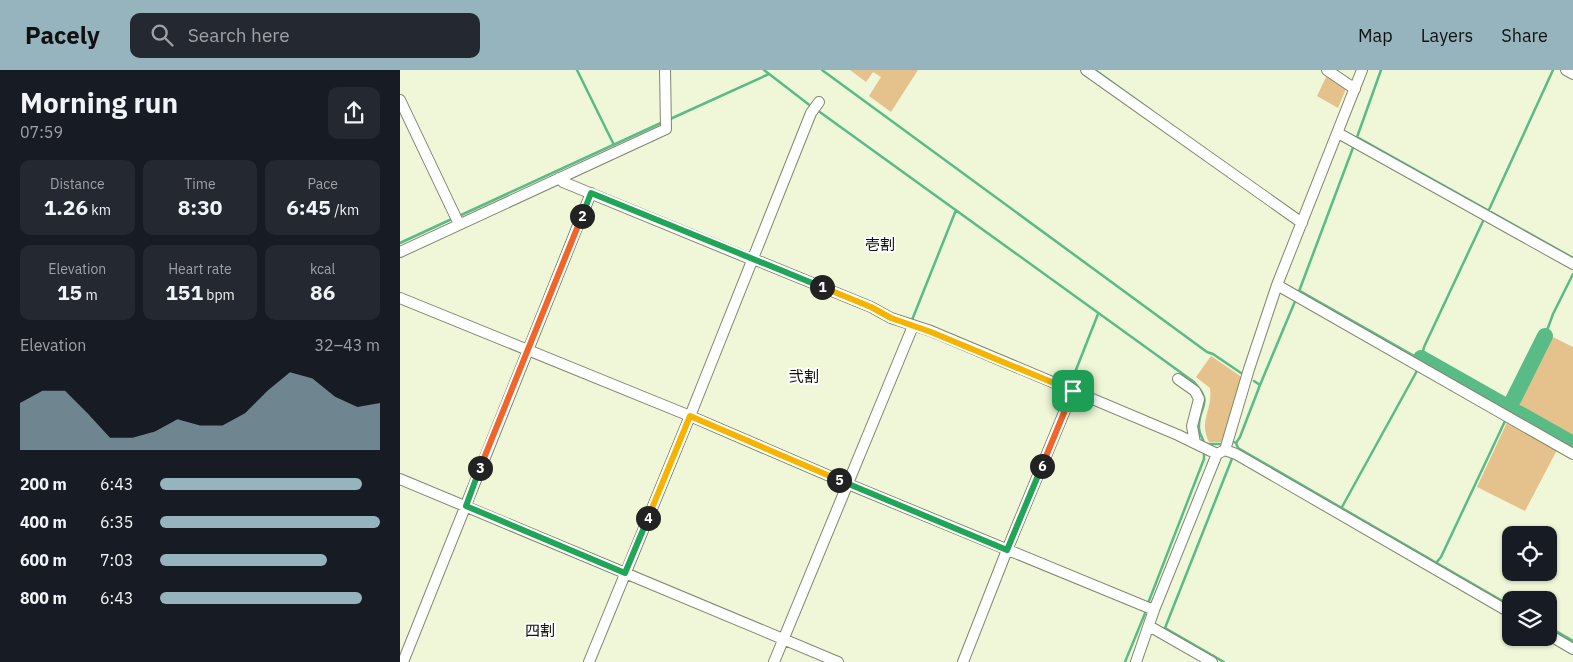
<!DOCTYPE html>
<meta charset="utf-8">
<style>
:root{--surface:#171b24;--page:#242831;--text:#f1f3f6;--muted:#9ea1a6;--accent:#95b4be}
body{margin:0;font-family:"IBM Plex Sans","Noto Sans JP",sans-serif;background:var(--page);color:var(--text);height:100vh;display:flex;flex-direction:column;font-size:19px;white-space:nowrap}
*{box-sizing:border-box;margin:0}
p{font-size:16px;color:var(--muted)}
.icon{flex:none;width:28px;height:28px;fill:none;stroke:currentColor;stroke-width:2;stroke-linecap:round;stroke-linejoin:round}
.map{position:relative;flex:1;overflow:hidden}
.side{display:flex;flex-direction:column;background:var(--surface);width:400px}
.side>*{flex:none}
.fabs{position:absolute;left:1102px;top:456px;display:grid;gap:10px}
.fabs a{display:grid;place-items:center;width:55px;height:55px;border-radius:10px;background:var(--surface);box-shadow:0 1px 4px #0004;font-size:25px}
.pin{position:absolute;display:grid;place-items:center;width:42px;height:42px;color:#fff;margin:-21px;border-radius:10px;box-shadow:0 2px 8px #0006}
.km{position:absolute;width:25px;height:25px;margin:-12px;border-radius:50%;background:#222;color:#fff;font-size:14px;line-height:25px;text-align:center}
.round{display:grid;place-items:center;flex:none;width:52px;height:52px;border-radius:10px;background:var(--page)}
.head{display:flex;align-items:center;justify-content:space-between;height:85px;padding:0 20px}
h1{font-size:28px;font-weight:700;line-height:38px}
.metrics{display:grid;grid-template-columns:repeat(3,1fr);gap:8px;height:85px;padding:5px 20px}
.metrics div{display:grid;align-content:center;border-radius:10px;background:var(--page);text-align:center}
.metrics b{font-size:21px;font-weight:700}
.metrics small{font-size:14px;font-weight:400}
.metrics p{font-size:14px}
.chart{height:140px;padding:10px 20px}
.chart p{display:flex;justify-content:space-between}
.chart svg{width:100%;height:90px;margin-top:5px;fill:var(--accent);opacity:.7}
ul{padding:0 20px;list-style:none;font-size:16px}
li{display:grid;grid-template-columns:80px 60px 1fr;align-items:center;height:38px}
li i{height:12px;border-radius:6px;background:var(--accent)}
header{display:flex;align-items:center;gap:30px;box-sizing:border-box;height:70px;padding:0 25px;background:var(--accent);color:#111}
header strong{font-size:24px}
nav{display:flex;gap:28px;margin-inline-start:auto;font-size:18px}
.search{width:350px;height:45px;background:var(--page);display:flex;align-items:center;gap:12px;box-sizing:border-box;padding:0 18px;border-radius:10px;color:var(--muted);font-size:19px}
main{display:flex;flex:1;min-height:0}
.map>svg:first-child{display:block}
</style>
<header>
<strong>Pacely</strong>
<div class="search"><svg class="icon" aria-label="search" viewBox="0 0 24 24"><circle cx="10" cy="10" r="6"/><path d="M15 15l6 6"/></svg>Search here</div>
<nav><a>Map</a><a>Layers</a><a>Share</a></nav>
</header>
<main>
<section class="side">
<div class="head"><div><h1>Morning run</h1><p>07:59</p></div><a class="round"><svg class="icon" aria-label="share" viewBox="0 0 24 24"><path d="M12 15V3M7 8l5-5 5 5M5 13v7h14v-7"/></svg></a></div>
<div class="metrics">
<div><p>Distance</p><b>1.26<small> km</small></b></div>
<div><p>Time</p><b>8:30</b></div>
<div><p>Pace</p><b>6:45<small> /km</small></b></div>
</div>
<div class="metrics">
<div><p>Elevation</p><b>15<small> m</small></b></div>
<div><p>Heart rate</p><b>151<small> bpm</small></b></div>
<div><p>kcal</p><b>86</b></div>
</div>
<div class="chart"><p><span>Elevation</span>32–43 m</p>
<svg viewBox="0 0 160 44" preserveAspectRatio="none"><path d="M0 44V21L10 15L20 15L30 26L40 38L50 38L60 35L70 29L80 32L90 32L100 26L110 15L120 6L130 9L140 18L150 23L160 21V44z"/></svg>
</div>
<ul>
<li><b>200 m</b>6:43<i style="width:92%"></i></li>
<li><b>400 m</b>6:35<i style="width:100%"></i></li>
<li><b>600 m</b>7:03<i style="width:76%"></i></li>
<li><b>800 m</b>6:43<i style="width:92%"></i></li>
</ul>
</section>
<div class="map">
<svg width="1173" height="592" viewBox="0 0 1173 592">
<rect width="100%" height="100%" fill="#f0f7d8"/>
<path fill="#e5c18c" d="M450 0H518L491 42 469 26 481 7 473 2 466 12Z
M927 5 946 19 938 38 917 26Z
M1153 267 1173 277V369L1124 340 1120 334V329Z
M811 286 843 308 823 372H809C798 350 813 341 810 318L796 307Z
M1108 350 1158 378 1125 441 1077 417Z"/>
<g fill="none" stroke-linecap="round" stroke-linejoin="round">
<path stroke="#59bc86" stroke-width="2.5" d="M177 0 214 75
M364 0 412 37
M422 0 807 282 813 284 844 305
M695 0 752 41
M417 40 794 312C815 335 798 335 799 358 799 364 803 368 804 373
M268 50 369 4
M957 67 1173 188
M956 70 981 0
M1087 144 1153 0
M59 146 263 52
M0 173 54 148
M900 221 1016 287 1021 288
M898 224 954 75
M512 250 556 140
M1145 266 1153 244 1173 204
M1020 294 1024 277 1084 149
M854 311 860 315
M670 315 698 244
M834 372 836 373 840 367 860 315 896 229
M836 373 838 378 1111 536
M805 374H820
M942 437 1018 299
M1036 493 1041 487 1049 470 1106 349
M747 536 804 389V381
M1149 557 1173 571
M725 592 746 541
M824 592 765 558 833 386"/>
<path stroke="#59bc86" stroke-width="16" d="M1021 288 1173 374
M1109 338 1145 266"/>
<g stroke="#81876c" stroke-width="12">
<path id="minor" d="M686 0 902 153
M927 0 955 19
M1166 0 1173 4
M0 30 59 154
M938 63 1173 194
M159 108 163 112 353 190 361 192 471 237 491 248 531 261 778 365 817 384
M0 182 266 59 265 0
M877 215 1173 384
M0 228 290 346 448 414 754 540
M778 309 795 321 799 329 792 356 795 373
M825 380 849 299 877 215 962 0
M0 409 438 592
M749 556 812 592
M1149 565 1173 579
M3 592 191 123
M189 592 290 346 411 43 419 32
M374 592 513 256
M563 592 607 480 673 321
M736 592 754 540 817 384 825 380 836 384 1111 543"/>
</g>
<use href="#minor" stroke="#fff" stroke-width="10"/>
</g>
<g fill="none" stroke-linecap="round" stroke-linejoin="round">
<g stroke="#fff" stroke-width="10">
<path id="split-1" d="M422 217 471 237 491 248 531 262 673 321"/>
</g>
<g stroke="#fff" stroke-width="10">
<path id="split-2" d="M182 146 191 123 422 217"/>
</g>
<g stroke="#fff" stroke-width="10">
<path id="split-3" d="M80 398 182 146"/>
</g>
<g stroke="#fff" stroke-width="10">
<path id="split-4" d="M80 398 66 436 225 503 248 448"/>
</g>
<g stroke="#fff" stroke-width="10">
<path id="split-5" d="M248 448 290 346 439 410"/>
</g>
<g stroke="#fff" stroke-width="10">
<path id="split-6" d="M439 410 607 480 642 396"/>
</g>
<g stroke="#fff" stroke-width="10">
<path id="split-7" d="M642 396 673 321"/>
</g>
<use href="#split-1" stroke="#f5b400" stroke-width="6"/>
<use href="#split-2" stroke="#22a559" stroke-width="6"/>
<use href="#split-3" stroke="#f0652b" stroke-width="6"/>
<use href="#split-4" stroke="#22a559" stroke-width="6"/>
<use href="#split-5" stroke="#f5b400" stroke-width="6"/>
<use href="#split-6" stroke="#22a559" stroke-width="6"/>
<use href="#split-7" stroke="#f0652b" stroke-width="6"/>
</g>
<g text-anchor="middle" stroke-width="4" stroke-linejoin="round" paint-order="stroke">
<g font-size="15" fill="#111309" stroke="#fff">
<text x="480" y="180">壱割</text>
<text x="404" y="312">弐割</text>
<text x="140" y="566">四割</text>
</g>
</g>
</svg>
<div class="fabs">
<a><svg class="icon" aria-label="locate" viewBox="0 0 24 24"><circle cx="12" cy="12" r="6"/><path d="M12 2v4M12 18v4M2 12h4M18 12h4"/></svg></a>
<a><svg class="icon" aria-label="layers" viewBox="0 0 24 24"><path d="M12 4l9 5-9 5-9-5zM3 14l9 5 9-5"/></svg></a>
</div>
<div class="pin" style="left:673px;top:321px;background:#1e9e55"><svg class="icon" aria-label="arrive" viewBox="0 0 24 24"><path d="M6 21V4h12l-3 4 3 4H6"/></svg></div>
<b class="km" style="left:422px;top:217px">1</b>
<b class="km" style="left:182px;top:146px">2</b>
<b class="km" style="left:80px;top:398px">3</b>
<b class="km" style="left:248px;top:448px">4</b>
<b class="km" style="left:439px;top:410px">5</b>
<b class="km" style="left:642px;top:396px">6</b>
</div>
</main>
